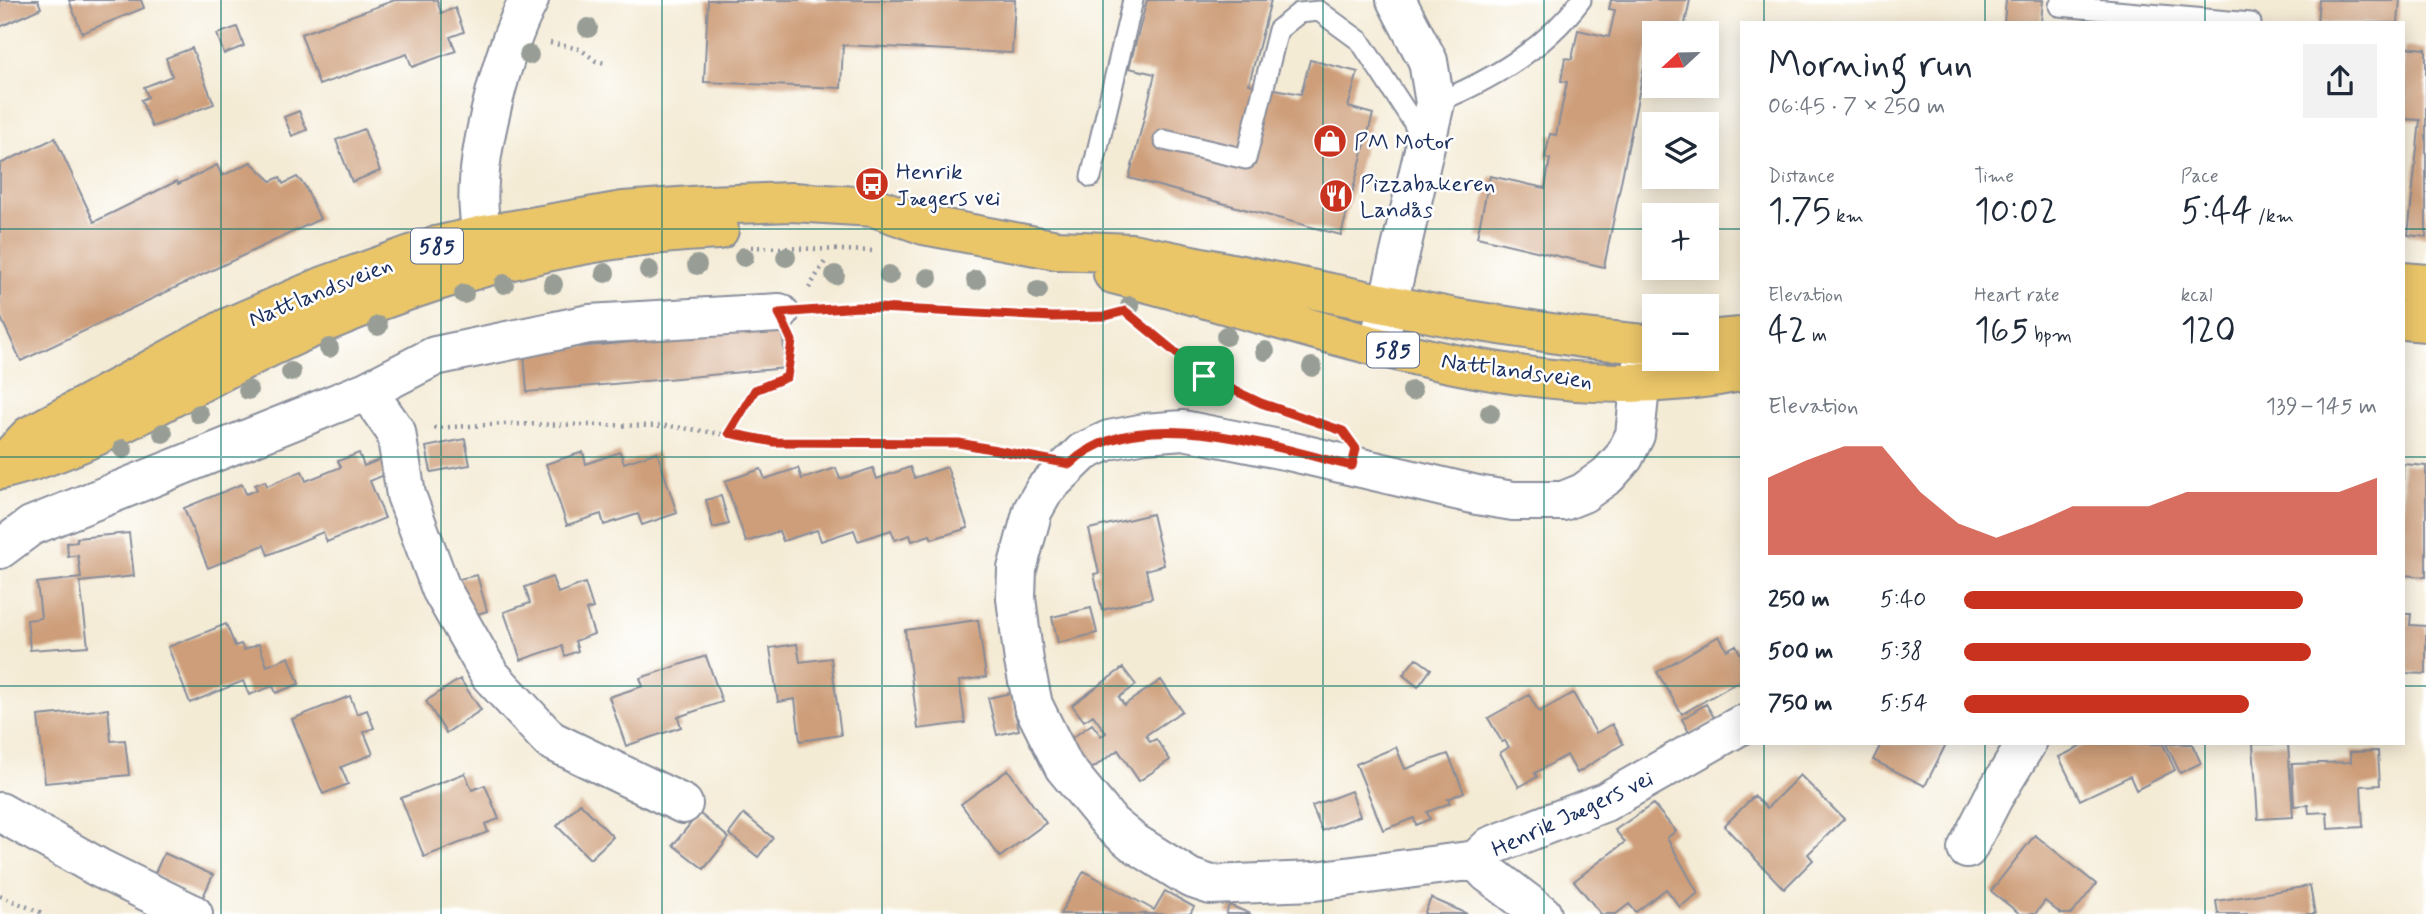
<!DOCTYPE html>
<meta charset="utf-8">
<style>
:root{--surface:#fff;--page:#f2f2f3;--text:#1f2937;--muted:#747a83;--accent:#c8321e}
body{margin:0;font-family:Mynerve,sans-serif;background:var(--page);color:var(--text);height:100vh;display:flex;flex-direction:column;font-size:26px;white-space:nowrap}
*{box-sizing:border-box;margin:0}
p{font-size:23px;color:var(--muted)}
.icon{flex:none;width:38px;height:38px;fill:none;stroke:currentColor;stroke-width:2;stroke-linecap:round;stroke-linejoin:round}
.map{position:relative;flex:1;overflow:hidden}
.side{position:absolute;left:1740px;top:21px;width:665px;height:724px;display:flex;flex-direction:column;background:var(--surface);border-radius:0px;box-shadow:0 4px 18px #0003}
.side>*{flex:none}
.needle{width:46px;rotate:248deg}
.controls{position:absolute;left:1642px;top:21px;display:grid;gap:14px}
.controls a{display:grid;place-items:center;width:77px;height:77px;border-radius:0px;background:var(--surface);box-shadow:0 4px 18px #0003;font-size:35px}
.pin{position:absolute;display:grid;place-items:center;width:60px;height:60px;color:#fff;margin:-30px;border-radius:14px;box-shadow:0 4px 10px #0006}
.round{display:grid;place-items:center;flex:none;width:74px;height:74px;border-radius:0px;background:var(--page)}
.summary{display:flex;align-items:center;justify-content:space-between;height:119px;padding:0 28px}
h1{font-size:38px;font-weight:600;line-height:52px}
.metrics{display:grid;grid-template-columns:repeat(3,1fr);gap:10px;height:119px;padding:7px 28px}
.metrics div{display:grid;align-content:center}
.metrics b{font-size:35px;font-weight:600}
.metrics small{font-size:19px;font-weight:400}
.metrics p{font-size:19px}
.chart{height:196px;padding:14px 28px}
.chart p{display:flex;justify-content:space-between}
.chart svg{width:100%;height:126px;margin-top:7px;fill:var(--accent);opacity:.7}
ul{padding:0 28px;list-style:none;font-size:23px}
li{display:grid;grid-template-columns:112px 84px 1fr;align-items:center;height:52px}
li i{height:18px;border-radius:9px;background:var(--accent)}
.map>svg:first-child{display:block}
</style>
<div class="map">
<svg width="2426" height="914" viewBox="0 0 2426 914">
<rect width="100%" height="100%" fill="#fff"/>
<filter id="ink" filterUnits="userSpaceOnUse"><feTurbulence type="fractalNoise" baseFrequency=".0143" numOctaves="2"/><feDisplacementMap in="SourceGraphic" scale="14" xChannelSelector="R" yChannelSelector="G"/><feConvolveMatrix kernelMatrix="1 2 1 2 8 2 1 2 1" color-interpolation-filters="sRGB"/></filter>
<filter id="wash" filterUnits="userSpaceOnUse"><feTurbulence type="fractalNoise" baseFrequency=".00686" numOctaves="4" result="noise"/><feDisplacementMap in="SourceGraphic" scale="28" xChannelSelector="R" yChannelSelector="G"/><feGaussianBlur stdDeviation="1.57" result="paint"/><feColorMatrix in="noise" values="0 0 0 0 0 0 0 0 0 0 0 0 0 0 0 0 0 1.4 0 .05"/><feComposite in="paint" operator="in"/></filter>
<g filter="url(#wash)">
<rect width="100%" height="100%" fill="#f4ebd5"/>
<g id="blocks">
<path fill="#cd9e79" d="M0 0H38L41 8 0 27Z
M69 0H141L144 8 82 33Z
M395 0H437L441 13 455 8 464 32 450 37 456 51 412 67 407 54 319 85 301 34Z
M708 0H1015L1012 53 843 45 841 88 704 82Z
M1147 0H1271L1249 84 1301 94 1310 60 1358 72 1348 107 1373 114 1341 235 1129 178 1155 74 1129 68Z
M1611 0H1690L1683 33H1654V49L1648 48 1604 267 1477 237 1490 176 1545 188 1550 159 1545 158 1550 134 1556 135 1567 82 1561 81 1565 58 1572 59 1578 30 1609 37 1615 10 1609 9Z
M2006 0H2043L2041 23H2004Z
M2319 0H2400L2398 23H2317Z
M237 27 244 46 224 54 217 34Z
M2404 47 2426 49V237L2408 235 2420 120 2403 119Z
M192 48 214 104 152 127 141 100 148 97 144 87 172 76 166 58Z
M299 111 307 130 292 136 284 117Z
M364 129 380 171 352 182 336 140Z
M55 138 94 222 177 181 178 184 217 165 222 176 251 162 271 181 280 177 283 184 297 177 305 186 320 219 21 361 0 316V164Z
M782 328 786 368 527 392 524 352Z
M465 439 470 465 431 472 426 447Z
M583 452 586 464 620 452 624 463 657 452 677 513 642 525 638 514 604 525 601 514 567 525 546 464Z
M359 453 364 466 384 458 389 473 370 481 385 518 327 542 323 532 268 555 264 545 208 568 184 508 242 484 246 494 257 490 255 485 265 481 267 486 302 471 306 481 341 467 338 461Z
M2403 464 2426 466V577L2403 575Z
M910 467 914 478 947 467 968 528 932 539 930 535 912 541 910 535 895 540 891 530 858 541 854 530 821 541 817 530 783 541 779 531 746 542 725 481 761 469 765 479 798 468 802 479 836 468 840 479 873 468 877 479Z
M721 496 729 524 713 528 706 500Z
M1152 514 1164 565 1146 570 1152 598 1102 610 1094 574 1099 573 1089 529Z
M129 533 134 576 80 582 88 646 30 650 27 620 41 618 37 583 81 578 78 555 68 557 67 543 77 542V538Z
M477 575 487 611 465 618 455 580Z
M552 577 558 593 585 583 593 608 586 610 594 634 575 641 578 651 565 656 562 646 521 660 504 612 530 603 525 587Z
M1091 608 1097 633 1058 643 1052 617Z
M2403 614H2411L2410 625 2426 626V674L2403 673Z
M978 620 986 677 959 681 965 723 918 729 905 630Z
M226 624 235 646 241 644 244 650 259 644 267 666 289 657 299 684 276 693 273 686 249 695 243 681 190 703 168 647Z
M1719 636 1727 650 1736 645 1741 655V680L1682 714 1657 672Z
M797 644 800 662 831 658 841 735 800 741 795 699 778 702 770 648Z
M706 656 722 702 678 717 681 727 626 746 609 697 643 686 640 678Z
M1416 658 1431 669 1418 687 1403 675Z
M1123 668 1136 685 1119 697 1124 705 1161 680 1182 711 1146 735 1150 742 1156 739 1170 760 1139 781 1118 750 1090 770 1069 740 1092 724 1101 736 1106 733 1093 715 1084 721 1072 705Z
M460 679 481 710 446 733 426 701Z
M1011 693 1019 730 997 735 988 698Z
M1573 693 1596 733 1612 724 1623 744 1577 773 1567 755 1535 773 1537 777 1519 787 1500 753 1509 747 1505 741 1502 742 1488 718 1529 695 1539 712Z
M350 696 357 714 367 710 374 728 364 732 373 754 341 767 348 784 323 794 292 719Z
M1706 704 1715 719 1690 734 1682 719Z
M108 709 111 741 125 740 129 775 45 783 38 716Z
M1881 744H1946L1925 786 1873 760Z
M2086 744H2163L2175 770 2136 790 2130 776 2080 800 2059 757Z
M2166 744H2192L2201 763 2180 773Z
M2253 744H2288L2293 817 2258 819Z
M1396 747 1405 769 1448 754 1464 792 1448 799 1450 803 1427 812 1430 819 1416 825 1414 818 1383 830 1356 764Z
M2378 751 2380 785 2361 786 2363 827 2328 829 2327 812 2309 813 2308 805 2294 806 2292 764 2351 762 2350 752Z
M1008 770 1046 823 1000 857 961 804Z
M465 773 472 790 485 785 499 819 485 824 488 832 424 857 401 798Z
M1800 775 1844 819 1808 854 1813 860 1784 889 1724 826 1754 796 1767 808Z
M1351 791 1360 816 1322 831 1312 806Z
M580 803 613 837 590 859 557 826Z
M1653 804 1676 831 1667 838 1698 893 1680 907 1666 889 1636 912 1629 904 1616 914H1601L1574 881 1625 842 1615 830Z
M699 813 729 838 704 869 673 845Z
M744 814 773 838 758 857 729 834Z
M2035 835 2096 884 2072 914H2061L2045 901 2035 914H2020L1991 891Z
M164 853 213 875 203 897 154 875Z
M1084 871 1154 910 1165 891 1194 907 1190 914H1060Z
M2310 886 2315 914H2218L2216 901Z
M1431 898 1461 911 1467 914H1424Z
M1229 905 1251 914H1226Z"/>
</g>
</g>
<g filter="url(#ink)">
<use href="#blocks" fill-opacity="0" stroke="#888d9a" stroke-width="2"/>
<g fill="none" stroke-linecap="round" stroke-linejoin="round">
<g stroke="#888d9a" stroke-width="23">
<path id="lane" d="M2059 6 2251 23
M1435 103C1490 81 1545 49 1581 0
M1164 140 1246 159 1278 30 1299 13 1319 11 1360 41 1413 122 1421 141
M1091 177 1133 0"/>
</g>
<g stroke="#888d9a" stroke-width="42">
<path id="street" d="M492 265C487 248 480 230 479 212 474 158 503 49 529 0
M1378 347 1435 103 1428 61 1396 0
M1644 350 1635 435 1624 457 1608 475 1583 493 1563 501H1513L1477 495 1289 451 1183 430 1145 433 1109 440 1083 452 1045 489 1033 510 1017 569 1016 598 1024 661 1033 705 1064 767 1111 824 1133 842 1190 878 1211 885 1315 881 1476 860 1491 846 1605 802 1741 725
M367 391 435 356 589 324 779 313
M0 549 31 526 367 391 396 432 406 495 441 589 490 675 550 740 683 804
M0 812 99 868 193 914
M1967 849 1993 798 2026 744
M1476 860 1488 873 1542 914"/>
</g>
<g stroke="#888d9a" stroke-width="42">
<path id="primary" d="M1113 274C1313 323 1533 415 1741 372
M2403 282 2426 284
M2403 320 2426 322
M1706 340 1741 337
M0 467 29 436 229 327 324 286 436 246 484 235 623 211 705 205 792 202 874 207 924 225 1057 250 1132 253 1455 318 1583 338 1654 345
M0 470C95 448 181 389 270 347 410 281 564 236 719 230"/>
</g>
<path stroke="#888d9a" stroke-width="4.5" stroke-dasharray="2 5" stroke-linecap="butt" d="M550 43 580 49 596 61 605 63
M751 247 875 251
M809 288 827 258
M816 310 859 307 1053 317 1111 315
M1137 321 1204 376 1263 404
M434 428 504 424 670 426 774 442 959 443 1025 456
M729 433 755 390 787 377 791 349
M0 896 45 914"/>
<use href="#lane" stroke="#fff" stroke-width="19"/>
<use href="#street" stroke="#fff" stroke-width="38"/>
<use href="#primary" stroke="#ebc669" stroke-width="38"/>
</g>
<g fill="#989e96">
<circle cx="588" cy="28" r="10"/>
<circle cx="529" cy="55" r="10"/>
<circle cx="744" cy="257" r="10"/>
<circle cx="786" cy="257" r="10"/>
<circle cx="697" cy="265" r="10"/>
<circle cx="649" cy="270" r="10"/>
<circle cx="605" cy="273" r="10"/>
<circle cx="835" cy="275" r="10"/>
<circle cx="889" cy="275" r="10"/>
<circle cx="928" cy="278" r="10"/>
<circle cx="976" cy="280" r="10"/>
<circle cx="504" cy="284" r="10"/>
<circle cx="553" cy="284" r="10"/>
<circle cx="1038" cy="290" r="10"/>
<circle cx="464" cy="294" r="10"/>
<circle cx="1130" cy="306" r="10"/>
<circle cx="378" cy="326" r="10"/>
<circle cx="1226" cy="336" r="10"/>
<circle cx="329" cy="348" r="10"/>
<circle cx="1265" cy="351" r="10"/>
<circle cx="1312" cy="367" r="10"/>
<circle cx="291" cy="372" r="10"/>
<circle cx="248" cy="390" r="10"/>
<circle cx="1412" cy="391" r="10"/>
<circle cx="1490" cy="413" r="10"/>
<circle cx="199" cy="414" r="10"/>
<circle cx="163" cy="433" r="10"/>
<circle cx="123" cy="449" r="10"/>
</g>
</g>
<g fill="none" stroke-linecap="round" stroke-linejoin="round" filter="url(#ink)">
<g stroke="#fff" stroke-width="14">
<path id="route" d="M859 307 1053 317 1106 316 1125 311 1204 376 1261 403 1343 431 1356 449 1352 466C1273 447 1136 400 1070 464L959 443 774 442 729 433 755 390 787 377 792 341 779 313Z"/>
</g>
<use href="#route" stroke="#c8321e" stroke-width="9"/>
</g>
<path fill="none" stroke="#0f766e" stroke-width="2" stroke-opacity="0.55" d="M221 0V914M441 0V914M662 0V914M882 0V914M1103 0V914M1323 0V914M1544 0V914M1764 0V23M1985 0V23M2205 0V23M0 229H1654M1706 229H1741M2403 229H2426M0 457H1741M2403 457H2426M0 686H1741M2403 686H2426M1764 744V914M1985 744V914M2205 744V914"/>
<defs>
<g id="shop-disc" transform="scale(1.75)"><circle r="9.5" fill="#c8321e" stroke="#fff"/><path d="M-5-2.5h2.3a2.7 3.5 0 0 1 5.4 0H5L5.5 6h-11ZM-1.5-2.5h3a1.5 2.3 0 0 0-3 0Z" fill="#fff"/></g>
<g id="bus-disc" transform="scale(1.75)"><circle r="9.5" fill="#c8321e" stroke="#fff"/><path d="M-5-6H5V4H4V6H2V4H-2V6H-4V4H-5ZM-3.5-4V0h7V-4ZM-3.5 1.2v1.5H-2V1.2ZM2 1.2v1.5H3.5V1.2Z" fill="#fff"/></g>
<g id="restaurant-disc" transform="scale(1.75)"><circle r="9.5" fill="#c8321e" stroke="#fff"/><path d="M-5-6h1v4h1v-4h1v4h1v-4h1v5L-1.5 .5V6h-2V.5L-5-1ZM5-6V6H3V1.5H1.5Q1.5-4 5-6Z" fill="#fff"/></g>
</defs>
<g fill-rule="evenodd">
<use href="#shop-disc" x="1330" y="141"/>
<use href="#bus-disc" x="872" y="184"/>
<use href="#restaurant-disc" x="1336" y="196"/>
</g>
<g text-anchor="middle" stroke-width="5" stroke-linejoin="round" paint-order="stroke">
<g fill="#fff" stroke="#5f6d8e" stroke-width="2">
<rect x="411" y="228.5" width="52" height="35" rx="5"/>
<rect x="1367" y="332.5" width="52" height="35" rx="5"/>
</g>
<g font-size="21" font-weight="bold" fill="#1b2f5e">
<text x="437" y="253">585</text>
<text x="1393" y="357">585</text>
</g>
<g font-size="23" fill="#1b2f5e" stroke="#fff" text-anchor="start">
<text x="1354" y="149">PM Motor</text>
<text x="896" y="179">Henrik<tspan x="896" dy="26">Jægers vei</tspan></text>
<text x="1360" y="191">Pizzabakeren<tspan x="1360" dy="26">Landås</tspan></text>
</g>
<g font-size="23" fill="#1b2f5e" stroke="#fff">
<text transform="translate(320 291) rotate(-22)" y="8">Nattlandsveien</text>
<text transform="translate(1517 370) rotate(8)" y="8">Nattlandsveien</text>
<text transform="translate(1572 813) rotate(-25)" y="8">Henrik Jægers vei</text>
</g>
</g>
</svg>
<div class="controls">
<a><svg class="needle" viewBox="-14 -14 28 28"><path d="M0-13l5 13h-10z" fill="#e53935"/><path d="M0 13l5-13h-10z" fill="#747a83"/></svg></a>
<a><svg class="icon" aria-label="layers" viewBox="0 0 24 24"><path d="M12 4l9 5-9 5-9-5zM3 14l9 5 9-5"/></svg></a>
<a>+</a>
<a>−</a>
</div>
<div class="pin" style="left:1204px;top:376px;background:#1e9e55"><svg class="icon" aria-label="arrive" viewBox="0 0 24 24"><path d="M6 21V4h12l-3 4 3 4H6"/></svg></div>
<section class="side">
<div class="summary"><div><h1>Morning run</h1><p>06:45 · 7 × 250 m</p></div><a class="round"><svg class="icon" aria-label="share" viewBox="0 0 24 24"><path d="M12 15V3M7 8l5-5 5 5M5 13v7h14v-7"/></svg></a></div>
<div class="metrics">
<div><p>Distance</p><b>1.75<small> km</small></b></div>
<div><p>Time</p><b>10:02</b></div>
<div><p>Pace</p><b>5:44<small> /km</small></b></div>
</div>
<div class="metrics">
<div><p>Elevation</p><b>42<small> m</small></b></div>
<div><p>Heart rate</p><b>165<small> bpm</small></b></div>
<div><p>kcal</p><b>120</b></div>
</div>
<div class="chart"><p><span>Elevation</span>139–145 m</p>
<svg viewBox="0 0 160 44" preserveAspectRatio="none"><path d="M0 44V17L10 11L20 6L30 6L40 22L50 33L60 38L70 33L80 27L90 27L100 27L110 22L120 22L130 22L140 22L150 22L160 17V44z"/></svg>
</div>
<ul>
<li><b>250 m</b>5:40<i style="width:82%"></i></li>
<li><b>500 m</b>5:38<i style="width:84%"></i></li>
<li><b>750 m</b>5:54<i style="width:69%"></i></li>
</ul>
</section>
</div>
